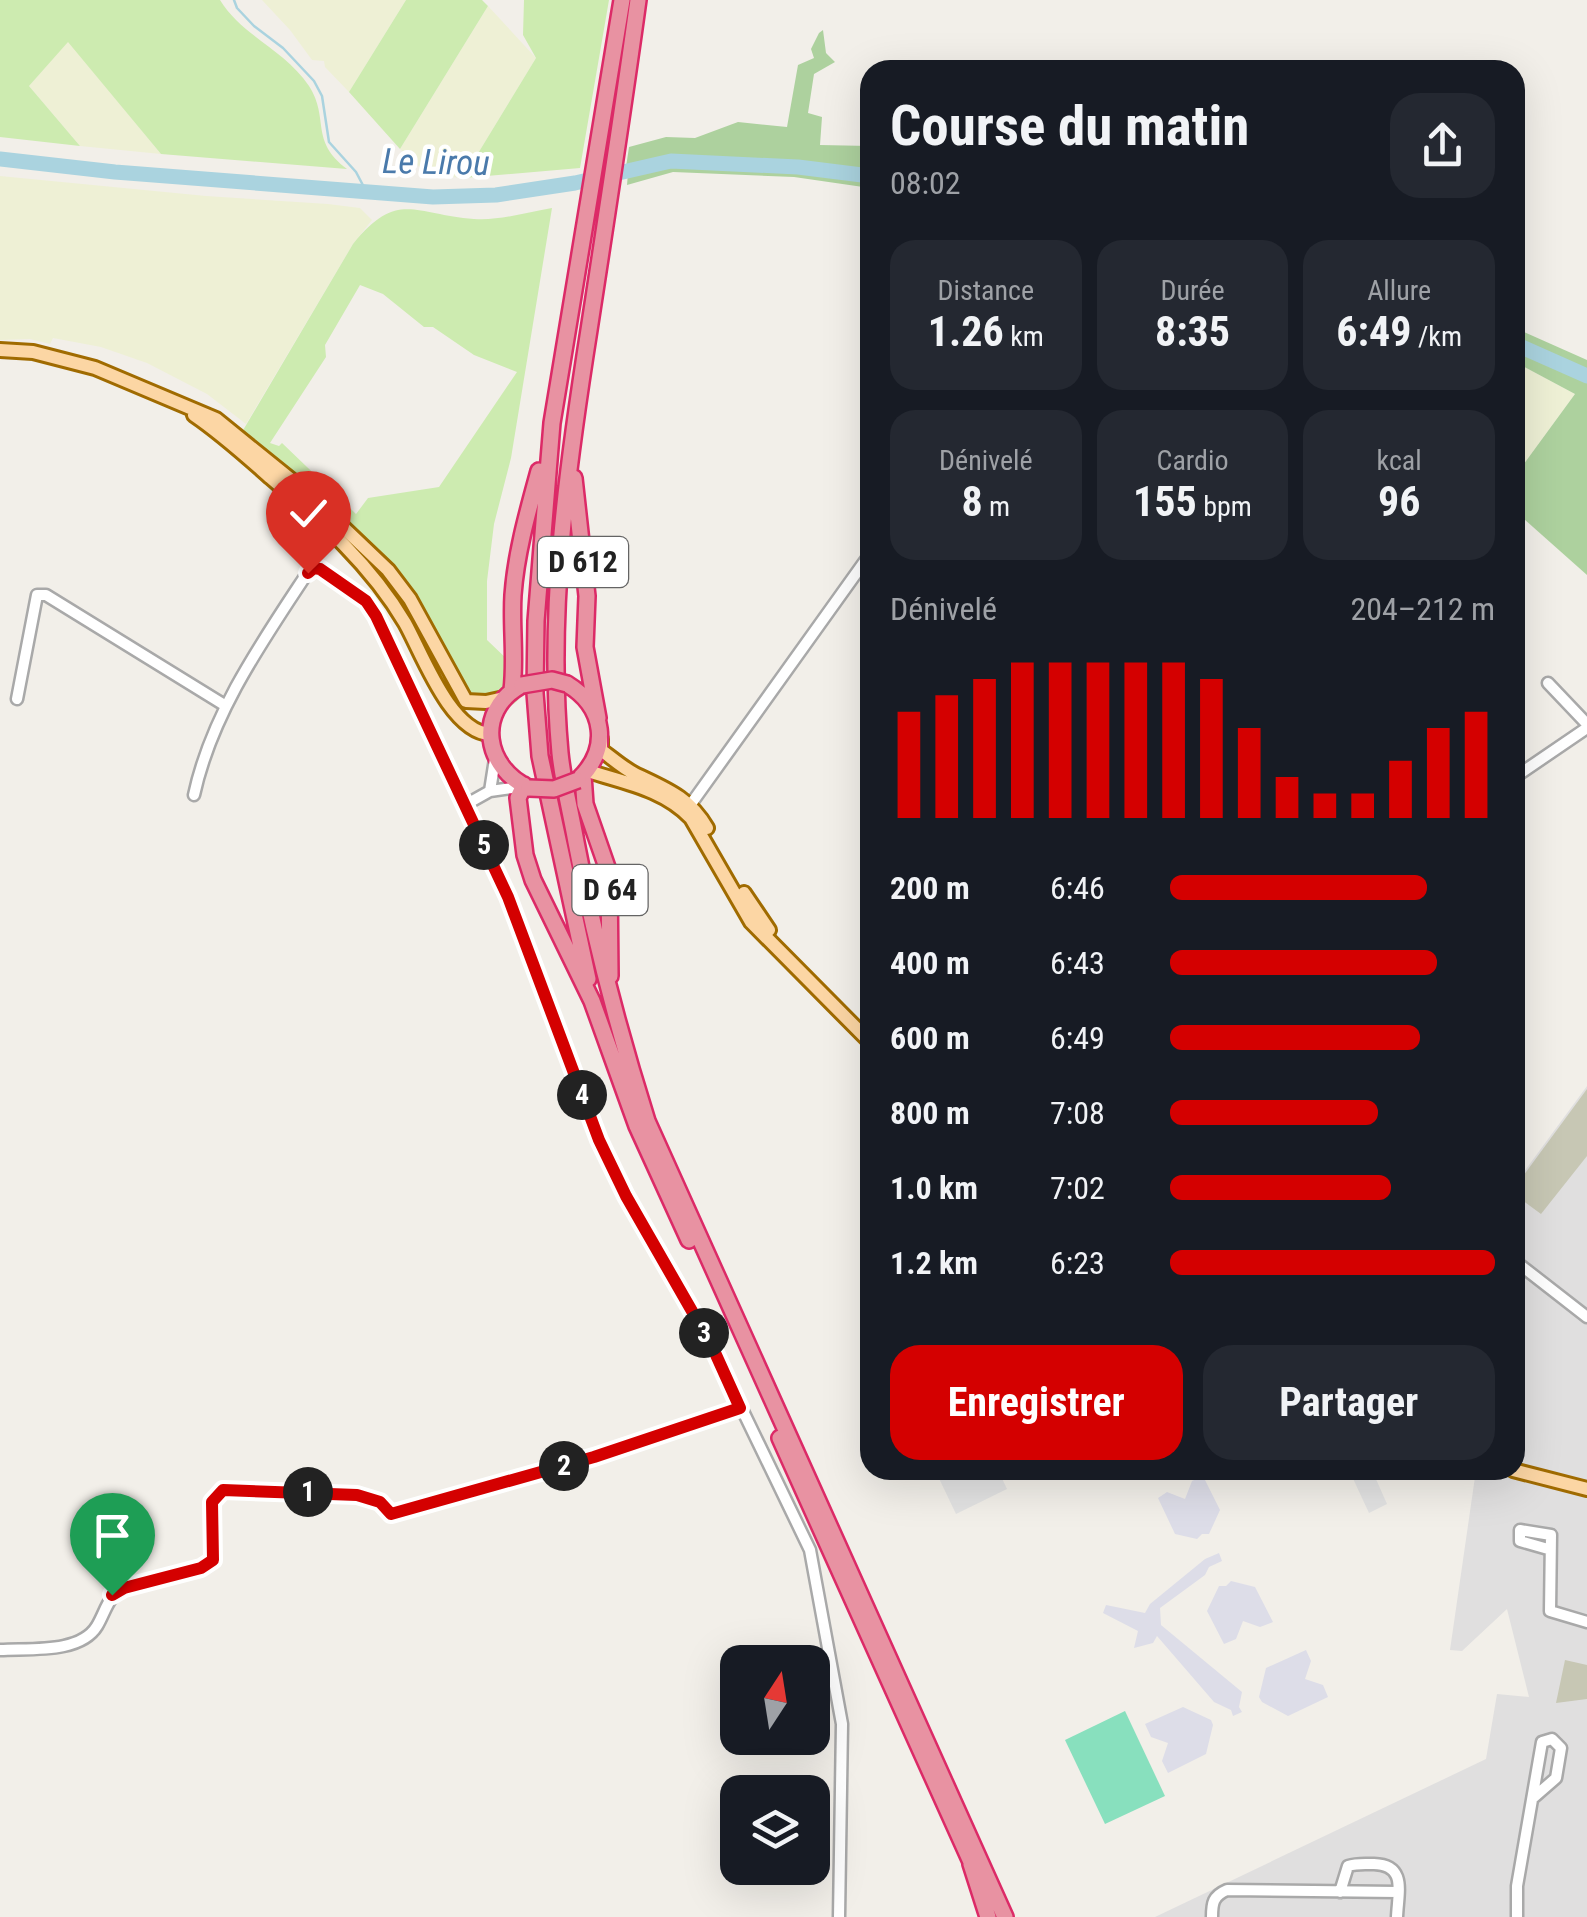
<!DOCTYPE html>
<html lang="fr">
<meta charset="utf-8">
<style>
:root{--surface:#171b24;--page:#242831;--text:#f1f3f6;--muted:#9ea1a6;--accent:#d40000}
body{margin:0;font-family:"Roboto Condensed",sans-serif;background:var(--page);color:var(--text);height:100vh;display:flex;flex-direction:column;font-size:38px;white-space:nowrap}
*{box-sizing:border-box;margin:0}
p{font-size:32px;color:var(--muted)}
.icon{flex:none;width:55px;height:55px;fill:none;stroke:currentColor;stroke-width:2;stroke-linecap:round;stroke-linejoin:round}
.map{position:relative;flex:1;overflow:hidden}
.sheet{position:absolute;left:860px;top:60px;width:665px;height:1420px;display:flex;flex-direction:column;background:var(--surface);border-radius:30px;box-shadow:0 10px 40px #0002}
.sheet>*{flex:none}
.needle{width:65px;rotate:12deg}
.controls{position:absolute;left:720px;top:1645px;display:grid;gap:20px}
.controls a{display:grid;place-items:center;width:110px;height:110px;border-radius:20px;background:var(--surface);box-shadow:0 10px 40px #0002;font-size:50px}
.pin{position:absolute;display:grid;place-items:center;width:85px;height:85px;color:#fff;margin:-102px -42px;border-radius:50% 50% 50% 0;rotate:-45deg;box-shadow:0 0 10px #0007}
.pin .icon{rotate:45deg}
.km{position:absolute;width:50px;height:50px;margin:-25px;border-radius:50%;background:#222;color:#fff;font-size:28px;line-height:50px;text-align:center}
.round{display:grid;place-items:center;flex:none;width:105px;height:105px;border-radius:30px;background:var(--page)}
.summary{display:flex;align-items:center;justify-content:space-between;height:170px;padding:0 30px}
h1{font-size:55px;font-weight:700;line-height:75px}
.stats{display:grid;grid-template-columns:repeat(3,1fr);gap:15px;height:170px;padding:10px 30px}
.stats div{display:grid;align-content:center;border-radius:25px;background:var(--page);text-align:center}
.stats b{font-size:42px;font-weight:700}
.stats small{font-size:28px;font-weight:400}
.stats p{font-size:28px}
.chart{height:280px;padding:20px 30px}
.chart p{display:flex;justify-content:space-between}
.chart svg{width:100%;height:180px;margin-top:10px;stroke:var(--accent);stroke-width:6}
.primary-button{display:flex;gap:20px;margin-top:auto;padding:20px 30px}
.primary-button a{flex:1;height:115px;border-radius:30px;background:var(--accent);color:#fff;font-size:40px;font-weight:700;line-height:115px;text-align:center}
.primary-button a+a{background:var(--page);color:var(--text)}
ul{padding:0 30px;list-style:none;font-size:32px}
li{display:grid;grid-template-columns:160px 120px 1fr;align-items:center;height:75px}
li i{height:25px;border-radius:12px;background:var(--accent)}
.map>svg:first-child{display:block}
</style>
<div class="map">
<svg width="1587" height="1917" viewBox="0 0 1587 1917">
<rect width="100%" height="100%" fill="#f2efe9"/>
<path fill="#e0dfdf" d="M1587 1086V1917H1155L1486 1759 1497 1694 1529 1697 1507 1609 1462 1651 1450 1650 1476 1470H1515V1184Z"/>
<path fill="#c7c7b4" d="M1587 1089V1156L1541 1214 1515 1195V1187Z
M1565 1660 1587 1665V1699L1556 1703Z"/>
<path fill="#eef0d5" d="M262 0H406L349 92 325 67 324 61 312 60 290 30Z
M488 6 536 58 463 178 428 175 400 149Z
M68 41 161 154 80 146 29 86Z
M0 176 206 196 328 204 360 208 372 220 353 244 246 424 207 394 147 363 101 347 53 338 50 344 30 339 0 340Z
M1515 362 1575 394 1515 476Z"/>
<path fill="#cdebb0" fill-rule="evenodd" d="M0 0H220C242 36 285 50 309 86 330 119 309 140 347 169L161 154 68 42 29 86 80 146 0 137Z
M406 0H482L488 6 400 149 349 92Z
M524 0H609L580 168 463 178 536 58 523 35Z
M552 208 511 458 494 524 487 581V640L530 681C516 713 495 717 468 697L415 602 242 432 353 244C398 189 414 215 474 219 499 221 528 212 552 208ZM360 285 383 294 424 327H433L474 355 517 372 439 487 368 498 356 514 282 443 279 446 270 443 326 357 325 345Z"/>
<path fill="#add19e" d="M823 30 826 53 835 62 814 74 808 113 822 117 820 145 870 146V170C789 162 707 152 626 167L629 147 666 137 695 138 738 122 787 127 798 65 814 58 811 49 819 33Z
M673 165 798 171 870 180V188L794 177 673 172 627 185 628 173Z
M1515 328 1587 360V377L1547 354 1515 341Z
M1515 348 1549 361 1587 383V575L1515 511V476L1575 394 1515 362Z"/>
<path fill="#88e0be" d="M1125 1711 1165 1796 1105 1824 1065 1740Z"/>
<path fill="#e2e2e2" d="M935 1470H998L1007 1489 956 1514Z
M1349 1470H1372L1387 1504 1369 1513Z"/>
<path fill="#dddde8" d="M1203 1476 1220 1510 1209 1534H1202L1197 1539 1175 1534 1158 1498 1167 1492 1185 1499 1192 1481Z
M1219 1553 1222 1561 1209 1567 1205 1575 1160 1608 1161 1625 1242 1692 1239 1707 1242 1712 1233 1716 1231 1710 1214 1702 1157 1636 1153 1643 1134 1648 1138 1631 1103 1613 1106 1605 1145 1613 1150 1604 1205 1559Z
M1231 1581 1255 1587 1273 1622 1260 1627 1243 1621 1236 1639 1224 1644 1207 1611 1219 1586H1226Z
M1306 1650 1311 1661 1305 1679 1323 1685 1328 1697 1288 1716 1262 1702 1259 1697 1266 1668Z
M1183 1707 1211 1720 1213 1725 1206 1754 1168 1773 1162 1761 1168 1743 1151 1737 1145 1724Z"/>
<g fill="none" stroke-linecap="round" stroke-linejoin="round">
<path stroke="#aad3df" stroke-width="2.5" d="M234 0 237 8 254 26 283 48 314 81 322 96 329 142 356 172 366 191"/>
<path stroke="#aad3df" stroke-width="15" d="M0 159 115 172 433 197 496 195 575 183 671 161 798 167 870 176
M1515 344 1587 376"/>
<g stroke="#a9a9a9" stroke-width="15">
<path id="minor" d="M1548 683 1587 724
M17 699 37 595H46L226 706
M1515 777 1587 728
M490 791 495 759
M194 795C212 712 264 639 310 569 327 568 365 601 376 616L508 897 599 1139 626 1196 712 1347 810 1550 842 1724 839 1917
M465 805 490 791 512 788 516 782
M683 808 691 804 870 554
M1515 1261 1587 1317
M1548 1549 1520 1541V1530L1551 1535 1550 1611 1587 1622
M0 1650C29 1648 80 1654 97 1626 106 1611 107 1597 124 1588L201 1568 213 1560 212 1502 223 1490 357 1495 381 1502 391 1514 594 1457 740 1408
M1340 1892 1348 1866C1357 1863 1364 1864 1374 1864 1407 1865 1398 1892 1397 1917
M1212 1917C1212 1903 1213 1896 1227 1890L1398 1892
M1517 1917V1886L1542 1742 1552 1739 1561 1748 1556 1778 1533 1798"/>
</g>
<g stroke="#a06b00" stroke-width="18">
<path id="major" d="M0 350 33 352 95 368 216 419 305 491 388 570 410 599 466 701 486 702 504 698
M194 415C222 434 246 456 271 478 321 521 371 565 405 623 422 653 450 732 490 734
M601 739V750C612 758 623 768 635 774 666 789 689 797 707 828
M588 771C625 783 663 789 691 818L751 922 870 1042
M744 893 769 930
M1513 1470 1587 1489"/>
</g>
<g stroke="#dc2a67" stroke-width="20">
<path id="highway" d="M638 0C623 110 606 220 589 330 567 469 547 612 560 753 563 783 571 813 576 842 594 938 618 1029 647 1121L1005 1917
M574 478 587 596 585 647 598 718
M567 684C605 707 611 749 578 780
M520 686C475 712 485 768 529 788
M512 690C516 658 511 627 513 595 516 553 528 511 539 471
M583 775 585 804 609 873 610 976
M524 785 518 798 525 855 533 880 592 1001 637 1126 689 1240
M588 979 540 756 535 693 536 621 552 423 622 0
M780 1438 976 1873
M971 1864 988 1917"/>
</g>
<use href="#minor" stroke="#fff" stroke-width="10"/>
<use href="#major" stroke="#fcd6a4" stroke-width="12"/>
<use href="#highway" stroke="#e892a2" stroke-width="15"/>
<g stroke="#dc2a67" stroke-width="20" stroke-linecap="butt">
<path id="highway-bridge" d="M522 685 552 680 567 684
M529 788 554 789 578 780"/>
</g>
<use href="#highway-bridge" stroke="#e892a2" stroke-width="15"/>
</g>
<g fill="none" stroke-linecap="round" stroke-linejoin="round">
<g stroke="#fff" stroke-width="20">
<path id="route" d="M112 1595 124 1588 201 1568 213 1560 212 1502 223 1490 357 1495 380 1502 391 1514 594 1457 740 1408 712 1346 626 1196 599 1140 508 897 376 616 366 601 320 569 314 568 308 573"/>
</g>
<use href="#route" stroke="#d40000" stroke-width="12"/>
</g>
<g text-anchor="middle" stroke-width="9" stroke-linejoin="round" paint-order="stroke">
<g fill="#fff" stroke="#646464" stroke-width="2.5">
<rect x="538" y="537" width="90" height="50" rx="8"/>
<rect x="572.5" y="865" width="75" height="50" rx="8"/>
</g>
<g font-size="30" font-weight="bold" fill="#222">
<text x="583" y="572">D 612</text>
<text x="610" y="900">D 64</text>
</g>
<g font-size="35" font-style="italic" fill="#4a7aab" stroke="#fff">
<text transform="translate(436 162) rotate(1)" y="12">Le Lirou</text>
</g>
</g>
</svg>
<div class="controls">
<a><svg class="needle" viewBox="-14 -14 28 28"><path d="M0-13l5 13h-10z" fill="#e53935"/><path d="M0 13l5-13h-10z" fill="#9ea1a6"/></svg></a>
<a><svg class="icon" aria-label="layers" viewBox="0 0 24 24"><path d="M12 4l9 5-9 5-9-5zM3 14l9 5 9-5"/></svg></a>
</div>
<div class="pin" style="left:112px;top:1595px;background:#1e9e55"><svg class="icon" aria-label="arrive" viewBox="0 0 24 24"><path d="M6 21V4h12l-3 4 3 4H6"/></svg></div>
<div class="pin" style="left:308px;top:573px;background:#d93025"><svg class="icon" aria-label="check" viewBox="0 0 24 24"><path d="M5 12l5 5 9-10"/></svg></div>
<b class="km" style="left:308px;top:1492px">1</b>
<b class="km" style="left:564px;top:1466px">2</b>
<b class="km" style="left:704px;top:1333px">3</b>
<b class="km" style="left:582px;top:1095px">4</b>
<b class="km" style="left:484px;top:845px">5</b>
<section class="sheet">
<div class="summary"><div><h1>Course du matin</h1><p>08:02</p></div><a class="round"><svg class="icon" aria-label="share" viewBox="0 0 24 24"><path d="M12 15V3M7 8l5-5 5 5M5 13v7h14v-7"/></svg></a></div>
<div class="stats">
<div><p>Distance</p><b>1.26<small> km</small></b></div>
<div><p>Durée</p><b>8:35</b></div>
<div><p>Allure</p><b>6:49<small> /km</small></b></div>
</div>
<div class="stats">
<div><p>Dénivelé</p><b>8<small> m</small></b></div>
<div><p>Cardio</p><b>155<small> bpm</small></b></div>
<div><p>kcal</p><b>96</b></div>
</div>
<div class="chart"><p><span>Dénivelé</span>204–212 m</p>
<svg viewBox="0 0 160 44" preserveAspectRatio="none"><path d="M5 44V18M15 44V14M25 44V10M35 44V6M45 44V6M55 44V6M65 44V6M75 44V6M85 44V10M95 44V22M105 44V34M115 44V38M125 44V38M135 44V30M145 44V22M155 44V18"/></svg>
</div>
<ul>
<li><b>200 m</b>6:46<i style="width:79%"></i></li>
<li><b>400 m</b>6:43<i style="width:82%"></i></li>
<li><b>600 m</b>6:49<i style="width:77%"></i></li>
<li><b>800 m</b>7:08<i style="width:64%"></i></li>
<li><b>1.0 km</b>7:02<i style="width:68%"></i></li>
<li><b>1.2 km</b>6:23<i style="width:100%"></i></li>
</ul>
<div class="primary-button"><a>Enregistrer</a><a>Partager</a></div>
</section>
</div>
